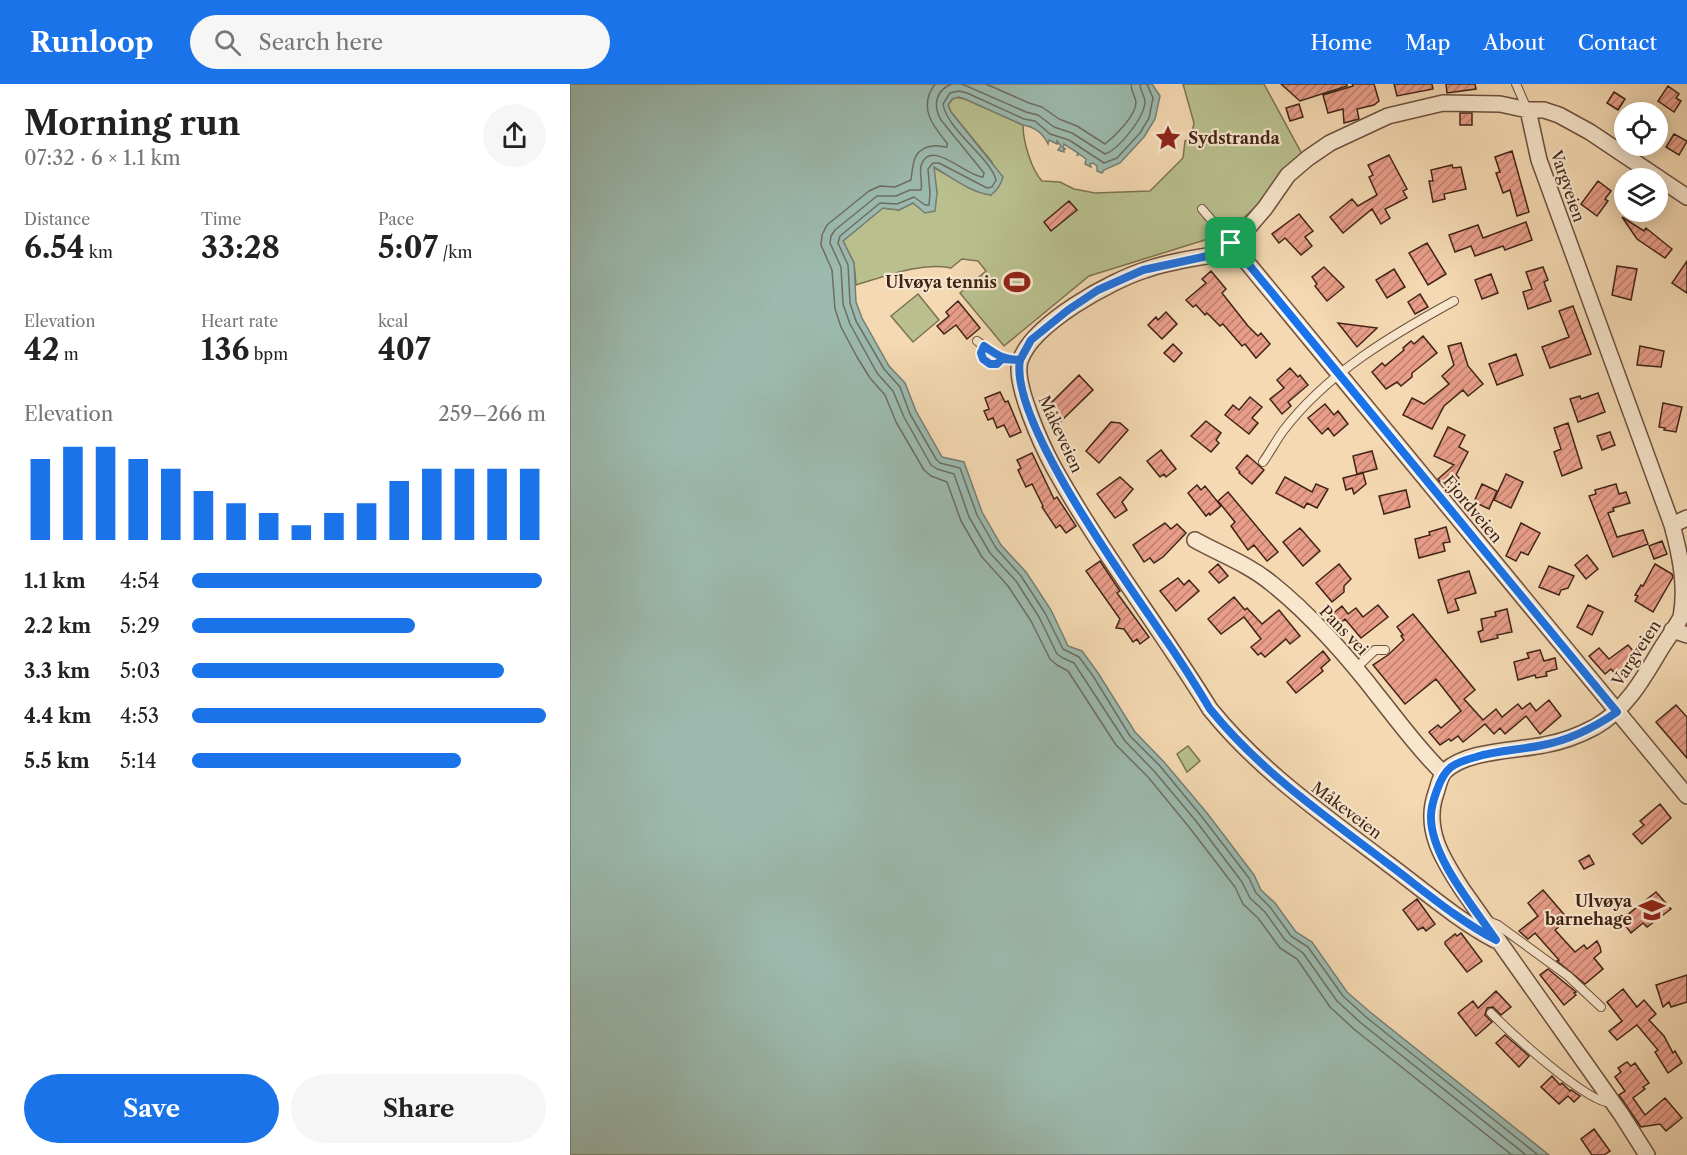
<!DOCTYPE html>
<meta charset="utf-8">
<style>
:root{--surface:#fff;--page:#f6f6f6;--text:#222;--muted:#767676;--accent:#1a73e8}
body{margin:0;font-family:"Libre Caslon Text",serif;background:var(--page);color:var(--text);height:100vh;display:flex;flex-direction:column;font-size:22px;white-space:nowrap}
*{box-sizing:border-box;margin:0}
p{font-size:20px;color:var(--muted)}
.icon{flex:none;width:33px;height:33px;fill:none;stroke:currentColor;stroke-width:2;stroke-linecap:round;stroke-linejoin:round}
.map{position:relative;flex:1;overflow:hidden}
.panel{display:flex;flex-direction:column;background:var(--surface);width:570px}
.panel>*{flex:none}
.fabs{position:absolute;left:1044px;top:18px;display:grid;gap:12px}
.fabs a{display:grid;place-items:center;width:54px;height:54px;border-radius:50%;background:var(--surface);box-shadow:0 3px 15px #0003;font-size:30px}
.pin{position:absolute;display:grid;place-items:center;width:51px;height:51px;color:#fff;margin:-26px;border-radius:12px;box-shadow:0 3px 9px #0006}
.round{display:grid;place-items:center;flex:none;width:63px;height:63px;border-radius:32px;background:var(--page)}
.summary{display:flex;align-items:center;justify-content:space-between;height:102px;padding:0 24px}
h1{font-size:33px;font-weight:700;line-height:45px}
.stats{display:grid;grid-template-columns:repeat(3,1fr);gap:9px;height:102px;padding:6px 24px}
.stats div{display:grid;align-content:center}
.stats b{font-size:30px;font-weight:700}
.stats small{font-size:16px;font-weight:400}
.stats p{font-size:16px}
.chart{height:168px;padding:12px 24px}
.chart p{display:flex;justify-content:space-between}
.chart svg{width:100%;height:108px;margin-top:6px;stroke:var(--accent);stroke-width:6}
.button{display:flex;gap:12px;margin-top:auto;padding:12px 24px}
.button a{flex:1;height:69px;border-radius:36px;background:var(--accent);color:#fff;font-size:24px;font-weight:700;line-height:69px;text-align:center}
.button a+a{background:var(--page);color:var(--text)}
ul{padding:0 24px;list-style:none;font-size:20px}
li{display:grid;grid-template-columns:96px 72px 1fr;align-items:center;height:45px}
li i{height:15px;border-radius:8px;background:var(--accent)}
header{display:flex;align-items:center;gap:36px;box-sizing:border-box;height:84px;padding:0 30px;background:var(--accent);color:#fff}
header strong{font-size:28px}
nav{display:flex;gap:33px;margin-inline-start:auto;font-size:21px}
.search{width:420px;height:54px;background:var(--page);display:flex;align-items:center;gap:15px;box-sizing:border-box;padding:0 21px;border-radius:33px;color:var(--muted);font-size:22px}
main{display:flex;flex:1;min-height:0}
.map>svg:first-child{display:block}
</style>
<header>
<strong>Runloop</strong>
<div class="search"><svg class="icon" aria-label="search" viewBox="0 0 24 24"><circle cx="10" cy="10" r="6"/><path d="M15 15l6 6"/></svg>Search here</div>
<nav><a>Home</a><a>Map</a><a>About</a><a>Contact</a></nav>
</header>
<main>
<section class="panel">
<div class="summary"><div><h1>Morning run</h1><p>07:32 · 6 × 1.1 km</p></div><a class="round"><svg class="icon" aria-label="share" viewBox="0 0 24 24"><path d="M12 15V3M7 8l5-5 5 5M5 13v7h14v-7"/></svg></a></div>
<div class="stats">
<div><p>Distance</p><b>6.54<small> km</small></b></div>
<div><p>Time</p><b>33:28</b></div>
<div><p>Pace</p><b>5:07<small> /km</small></b></div>
</div>
<div class="stats">
<div><p>Elevation</p><b>42<small> m</small></b></div>
<div><p>Heart rate</p><b>136<small> bpm</small></b></div>
<div><p>kcal</p><b>407</b></div>
</div>
<div class="chart"><p><span>Elevation</span>259–266 m</p>
<svg viewBox="0 0 160 44" preserveAspectRatio="none"><path d="M5 44V11M15 44V6M25 44V6M35 44V11M45 44V15M55 44V24M65 44V29M75 44V33M85 44V38M95 44V33M105 44V29M115 44V20M125 44V15M135 44V15M145 44V15M155 44V15"/></svg>
</div>
<ul>
<li><b>1.1 km</b>4:54<i style="width:99%"></i></li>
<li><b>2.2 km</b>5:29<i style="width:63%"></i></li>
<li><b>3.3 km</b>5:03<i style="width:88%"></i></li>
<li><b>4.4 km</b>4:53<i style="width:100%"></i></li>
<li><b>5.5 km</b>5:14<i style="width:76%"></i></li>
</ul>
<div class="button"><a>Save</a><a>Share</a></div>
</section>
<div class="map">
<svg width="1117" height="1071" viewBox="0 0 1117 1071">
<defs>
<pattern id="building-hatch" width="6" height="6" patternUnits="userSpaceOnUse" patternTransform="scale(1.5)"><rect width="6" height="6" fill="#e99e89"/><path d="M-1 1l2-2M0 6l6-6M5 7l2-2" fill="none" stroke="#be806f"/></pattern>
</defs>
<rect width="100%" height="100%" fill="#f4d9b2"/>
<filter id="stains"><feTurbulence type="fractalNoise" baseFrequency=".00333" numOctaves="4"/><feColorMatrix values="0 0 0 0 .2 0 0 0 0 .09 0 0 0 0 .02 0 0 0 .5 -.17"/></filter>
<radialGradient id="worn" r=".72"><stop offset=".6" stop-color="#630" stop-opacity="0"/><stop offset="1" stop-color="#630" stop-opacity=".3"/></radialGradient>
<path fill="#b9c08e" stroke="#7c7252" stroke-width="1.5" d="M613 0H694L733 72 695 114 667 140C653 137 647 142 637 151L638 155 519 192 434 262 390 209 416 187 408 177 392 175 381 184C350 178 316 192 286 201L284 179 273 157 312 124 329 126 343 119 355 128 367 109 363 83 398 103 421 111 422 78 381 28 378 21 384 13 395 15 453 41C453 57 461 85 472 97L490 98 504 105 525 109 580 107 613 74 615 57 621 54 624 39Z
M348 210 369 236 343 258 321 232Z
M618 662 630 677 617 688 607 670Z"/>
<path fill="#9cbaaf" stroke="#777e72" stroke-width="1.5" d="M0 0H582L590 12 585 35 574 53 550 79 534 86 532 89 527 87V82L523 79 520 80 521 83 515 80 516 75 509 70 507 72 508 69 494 60 493 64 496 65H494V68L488 66 491 62 487 57V60L479 56 478 60C473 49 465 43 453 41L395 15 389 13 382 15 378 21 381 28 433 93C431 100 428 106 421 111 401 109 381 93 364 83L367 109 365 127 355 129 343 119 329 126 313 124 273 157 284 179 286 218 292 234 319 282 335 299 346 327 372 373 394 378 412 428 431 461 456 488 481 526 498 562 512 567 528 589 565 648 594 678 637 729 684 791 691 806 705 819 726 848 742 858 777 908 800 928 979 1071H0Z"/>
<g fill="none" stroke-linecap="round" stroke-linejoin="round">
<path stroke="#6e6e63" stroke-width="1.5" d="M365 0C348 23 362 41 377 59V63C373 63 368 61 363 62 342 64 343 82 341 96L325 103 310 102 299 107 257 141 252 151 251 161 262 186 265 225 271 243 287 273 300 294 315 311 326 338 354 386 361 392 377 398 391 437 412 473 438 502 461 537 480 575 487 581 498 587 546 661 578 693 619 743 665 803 673 820 688 834 710 864 727 875 760 923 785 946 942 1071
M382 0C365 6 363 22 371 36L414 89 413 93C398 94 359 52 351 82 349 90 353 98 351 106H340L326 112H307L265 146 261 152 260 159 271 183 273 220 280 240 307 289 323 307 334 333 361 381 367 385 384 390 399 433 420 469 446 497 469 533 487 570 493 574 504 579 555 657 584 687 626 737 672 798 680 814 695 828 715 856 733 869 767 917 791 939 956 1071
M392 0 456 28 468 31 484 43 502 49 535 70C549 65 574 34 575 18 575 12 570 7 570 0
M416 0 459 19 472 23 489 35 507 42 535 60C545 52 566 32 566 18 565 12 561 7 561 0
M577 0 583 14 579 34 570 49 547 74 534 79 499 56 480 50 465 37 454 35 397 9 389 7 380 9 373 20C377 46 420 73 426 96L422 103 417 104 369 79H363L358 85 360 109 359 121H355L344 113 327 120 310 119 270 152 268 159 278 181 280 219 286 237 314 285 330 303 340 330 366 375 370 379 390 384 407 431 426 464 451 492 475 529 493 565 509 573 523 592 560 652 590 682 632 733 679 794 686 809 700 823 721 852 738 863 773 912 796 933 968 1071"/>
</g>
<path fill="url(#building-hatch)" stroke="#402317" stroke-width="1.5" d="M711 0H777V2L730 17Z
M782 0H804L809 17 804 21 787 25 789 35 774 39 773 25 758 29 753 11 783 2Z
M824 0H862L863 5 827 12Z
M876 0H905L906 5 877 9Z
M1098 2 1109 10 1106 14 1111 17 1104 28 1088 17Z
M1044 8 1055 15 1048 26 1037 19Z
M729 20 733 33 720 37 716 24Z
M890 29H902V41H890Z
M1104 50 1117 57 1109 71 1096 63Z
M942 67 959 128 947 132 940 106 933 109 926 89 930 88 925 73Z
M819 71 837 105 833 107 837 114 815 125 820 134 811 140 802 125 773 149 760 133 782 115 788 122 807 111 799 93 803 91 798 81Z
M882 81 883 84 891 83 896 105 874 110 875 115 863 118 859 97H863L861 86Z
M1028 97 1041 107 1035 115 1038 117 1027 132 1011 120Z
M499 117 507 126 481 147 474 138Z
M729 130 743 147 735 153 742 162 731 171 715 154 709 159 702 150Z
M1052 133 1074 147 1076 144 1102 165 1095 174 1067 155Z
M956 138 962 156 935 166 933 162 905 172 901 162 885 168 879 151 908 141 913 154Z
M857 159 876 190 858 201 839 169Z
M1117 177V209L1102 199Z
M1047 182 1067 185 1061 216 1042 211Z
M754 183 774 203 757 217 745 202 747 200 742 193Z
M973 183 978 196 974 198 981 217 958 225 953 208 962 205 956 188Z
M824 185 835 203 817 214 806 196Z
M641 187 656 205 652 209 678 242 688 252 691 249 700 260 686 274 675 260 672 262 653 240 650 242 637 229 635 231 626 221 623 223 616 216 636 199 632 195Z
M921 190 928 209 912 215 905 196Z
M850 210 858 223 845 230 838 218Z
M388 217 410 244 397 255 386 241 374 250 367 242 379 232 376 228Z
M1003 222 1021 270 980 284 972 263 999 253 989 227Z
M596 228 607 240 592 255 578 241 586 233 588 236Z
M768 239 807 244 787 263Z
M853 252 867 269 842 289V293L831 302 827 298 816 305 802 288 812 279 815 282 834 266 833 264 841 257 844 260Z
M891 259 898 282 913 300 898 312 893 306 874 322 862 345 833 331 842 314 854 320 879 300 872 292 884 281 878 262Z
M603 260 612 269 604 278 594 269Z
M1070 262 1094 267 1091 283 1067 281Z
M946 270 953 291 927 301 919 280Z
M720 284 728 293 730 291 738 301 718 318 721 322 712 330 700 315 714 304 707 296Z
M509 291 523 306 489 339 475 325Z
M430 308 435 318 438 317 451 348 440 353 434 341 427 344 423 334 418 336 414 327 419 325 415 314Z
M1028 309 1035 328 1008 338 1000 315 1010 312 1011 315Z
M680 313 692 323 682 334 688 339 679 350 655 331 663 321 669 326Z
M1093 319 1112 323 1106 348 1094 346 1095 344 1089 343Z
M755 320 764 331 768 327 778 340 764 352 758 344 752 350 738 334Z
M636 337 651 349 646 356 649 359 641 368 621 352Z
M541 338 550 339 558 346 529 379 516 367Z
M998 339 1012 384 992 392 984 368 991 365 984 344Z
M878 343 895 351 889 363 898 368 886 391 889 394 876 405 868 395 884 381 864 372Z
M1040 348 1045 361 1032 366 1027 352Z
M591 366 606 385 596 393 594 390 590 393 577 377Z
M802 367 807 385 787 390 783 372Z
M462 369 484 415 487 413 506 442 496 449 490 441 486 444 472 423 473 422 462 400 456 403 448 386 451 384 447 376Z
M677 371 694 386 682 400 669 389 670 388 666 384Z
M793 389 796 400 784 410 782 404 776 406 773 394Z
M936 390 953 398 941 424 924 416Z
M550 393 563 405 552 418 557 426 545 434 527 410Z
M715 393 742 408 746 400 758 405 747 424 737 419 734 424 706 409Z
M912 400 927 407 919 425 904 418Z
M1046 400 1049 410 1056 408 1060 419 1043 424 1044 427 1038 429 1047 453 1073 446 1078 460 1043 473 1019 412 1026 410 1025 406Z
M627 401 631 406 635 402 651 422 640 431 639 429 636 432 618 409Z
M836 406 840 423 814 430 809 412Z
M658 408 708 468 697 477 684 461 678 466 661 442 665 438 648 417Z
M595 439 601 445 607 440 616 449 593 473 584 479 580 474 574 478 563 461Z
M951 439 970 449 958 471 951 468 946 477 936 472Z
M876 443 880 458 873 459 875 467 849 474 845 455 860 451 859 448Z
M730 444 750 467 733 482 713 458Z
M1092 457 1097 470 1084 475 1079 462Z
M1017 471 1028 485 1016 495 1005 481Z
M530 477 550 507 547 509 579 553 570 560 567 555 563 558 554 545 546 544 550 535 516 487Z
M648 480 658 492 649 499 639 488Z
M769 480 781 495 774 502V508L762 518 746 499Z
M1085 480 1102 490 1103 493 1083 528 1065 517 1068 512 1065 511 1071 501 1073 502Z
M979 482 1004 492 998 504 991 506 989 511 969 503Z
M899 487 906 509 885 515 889 526 878 529 868 496Z
M608 494 614 501 619 496 629 507 606 527 590 507Z
M664 513 675 526 677 524 692 540 709 526 730 552 720 560 716 555 695 573 691 569 688 571 681 563 691 555 674 533 651 550 638 535Z
M808 521 818 533 791 554 775 535 767 542 760 532 772 522 778 530 786 524 793 533Z
M1018 521 1033 528 1022 551 1007 543Z
M937 525 942 548 927 551 928 554 911 558 908 548 913 546 911 535 926 532 925 528Z
M843 530 905 606 894 615 913 636 926 625 932 633 948 620 952 625 960 619 966 627 979 616 991 632 970 650 956 632 935 650 930 644 924 650 915 640 893 658 888 652 881 657 879 655 870 661 859 648 868 641 871 644 891 627 866 595 835 620 803 581 818 571 834 556 831 552 833 551 827 543Z
M1058 561 1072 577 1051 596 1041 585 1035 590 1019 572 1029 564 1039 575Z
M970 566 974 577 985 574 987 585 976 588 977 592 966 594 965 591 948 596 944 578 959 574 957 569Z
M753 567 760 576 751 584 753 587 726 609 717 598Z
M1106 621 1117 633V674L1086 638Z
M1090 720 1101 734 1072 760 1063 750 1074 741 1070 737Z
M1019 771 1024 780 1014 785 1009 777Z
M973 806 998 835 985 846 1005 868 1014 861 1017 865 1027 857 1030 863 1031 868 1024 874 1033 885 1015 900 987 877 989 876 965 849 958 855 949 847 968 832 958 819Z
M1086 808 1101 825 1077 843 1073 839 1061 849 1051 836Z
M847 815 865 840 856 847 853 843 848 846 833 826Z
M891 849 912 877 897 888 875 860V858L885 850 887 852Z
M978 885 1006 908 1004 909 1006 911 994 921 970 891Z
M1117 891V918L1101 923 1099 918 1093 923 1086 901Z
M1053 905 1067 923 1074 916 1086 930 1079 936 1094 952 1103 969 1105 967 1112 979 1098 989 1085 968 1088 966 1067 941 1047 956 1039 947 1052 937 1037 918Z
M926 907 941 923 931 931 923 923 917 924 915 931 922 938 906 952 888 929 903 917 908 924Z
M935 951 959 972 949 983 926 959Z
M1057 978 1061 982 1065 979 1079 999 1073 1003 1075 1005 1063 1014 1075 1031 1095 1014 1112 1034 1096 1047 1090 1040 1071 1043 1049 1011 1055 1007 1045 993 1051 988 1048 984Z
M982 992 990 1001 992 999 1000 1007 1001 1006 1010 1012 1004 1018 998 1012 989 1020 971 1003Z
M1024 1045 1040 1067 1034 1071H1022L1011 1055Z"/>
<g fill="none" stroke-linecap="round" stroke-linejoin="round">
<g stroke="#6d503e" stroke-width="10">
<path id="service" d="M946 0 957 25
M632 125 661 159
M407 257 432 275 450 276
M414 262 411 269 413 275 420 280H427L432 275
M693 378C700 368 706 357 713 347 757 289 822 251 884 217
M786 584 805 566H815
M918 837 928 841 998 892 1031 923
M921 929C941 949 1017 1019 1041 1019"/>
</g>
<g stroke="#6d503e" stroke-width="18">
<path id="minor" d="M958 26 969 76 1102 441C1110 470 1117 503 1111 533 1105 545 1096 556 1089 568 1072 597 1055 626 1025 643 1010 651 991 658 974 661 945 667 896 666 874 688 870 693 868 703 866 709 853 745 873 776 892 805L1051 1030 1077 1071
M661 159 1117 712
M1102 441 1117 434
M625 456C650 470 678 480 701 499 738 528 779 574 808 612 829 638 849 666 873 689
M1102 546 1117 551
M925 856C886 835 852 805 817 779 754 731 690 687 640 625 590 544 531 468 484 384 473 364 443 299 450 277 462 240 540 197 575 186 597 178 620 175 642 171L670 153 695 124 718 91 738 74 760 59 818 32 873 19 930 20 958 26H974L989 31 1020 48 1117 113"/>
</g>
<use href="#service" stroke="#f8e6cd" stroke-width="8"/>
<use href="#minor" stroke="#f8e6cd" stroke-width="15"/>
</g>
<g fill="none" stroke-linecap="round" stroke-linejoin="round">
<g stroke="#fff" stroke-width="12">
<path id="route" d="M661 159 642 171 573 186 528 206 498 226 461 256 450 276 432 275 427 280H420L413 275 411 269 414 262C428 272 433 275 450 276 439 337 557 498 593 552 610 576 625 600 640 625 690 687 754 731 817 779 852 805 886 835 926 856 904 823 860 772 861 732 861 723 864 714 867 706 875 683 883 679 906 673 928 666 951 666 973 661 1000 656 1025 643 1047 628L661 159"/>
</g>
<use href="#route" stroke="#1a73e8" stroke-width="8"/>
</g>
<defs>
<g id="sight-bare" transform="scale(2.07)"><path d="M0-6L1.8-2.2L6-1.7L2.9 1.2L3.7 5.4L0 3.3L-3.7 5.4L-2.9 1.2L-6-1.7L-1.8-2.2Z" fill="#8f2418" stroke="#f8e6cd" stroke-width="2.5" paint-order="stroke"/></g>
<g id="stadium-bare" transform="scale(2.07)"><path d="M0-5a6.5 5 0 1 0 0 10a6.5 5 0 1 0 0-10ZM-3.5-1.8h7v3.6h-7Z" fill="#8f2418" stroke="#f8e6cd" stroke-width="2.5" paint-order="stroke"/></g>
<g id="school-bare" transform="scale(2.07)"><path d="M0-5L7-2L0 1L-7-2ZM-4 1L0 2.5L4 1V4Q0 6-4 4Z" fill="#8f2418" stroke="#f8e6cd" stroke-width="2.5" paint-order="stroke"/></g>
</defs>
<g fill-rule="evenodd">
<use href="#sight-bare" x="598" y="54"/>
<use href="#stadium-bare" x="447" y="198"/>
<use href="#school-bare" x="1082" y="826"/>
</g>
<g text-anchor="middle" stroke-width="4.5" stroke-linejoin="round" paint-order="stroke">
<g font-size="16" font-weight="bold" fill="#402317" stroke="#f8e6cd" text-anchor="end">
<text x="618" y="60" text-anchor="start">Sydstranda</text>
<text x="427" y="204">Ulvøya tennis</text>
<text x="1062" y="823">Ulvøya<tspan x="1062" dy="18">barnehage</tspan></text>
</g>
<g font-size="16" fill="#402317" stroke="#f8e6cd">
<text transform="translate(998 102) rotate(71)" y="6">Vargveien</text>
<text transform="translate(491 350) rotate(65)" y="6">Måkeveien</text>
<text transform="translate(903 425) rotate(50)" y="6">Fjordveien</text>
<text transform="translate(774 546) rotate(46)" y="6">Pans vei</text>
<text transform="translate(1066 569) rotate(-57)" y="6">Vargveien</text>
<text transform="translate(777 726) rotate(37)" y="6">Måkeveien</text>
</g>
</g>
<rect width="100%" height="100%" filter="url(#stains)"/>
<rect width="100%" height="100%" fill="url(#worn)"/>
</svg>
<div class="fabs">
<a><svg class="icon" aria-label="locate" viewBox="0 0 24 24"><circle cx="12" cy="12" r="6"/><path d="M12 2v4M12 18v4M2 12h4M18 12h4"/></svg></a>
<a><svg class="icon" aria-label="layers" viewBox="0 0 24 24"><path d="M12 4l9 5-9 5-9-5zM3 14l9 5 9-5"/></svg></a>
</div>
<div class="pin" style="left:661px;top:159px;background:#1e9e55"><svg class="icon" aria-label="arrive" viewBox="0 0 24 24"><path d="M6 21V4h12l-3 4 3 4H6"/></svg></div>
</div>
</main>
